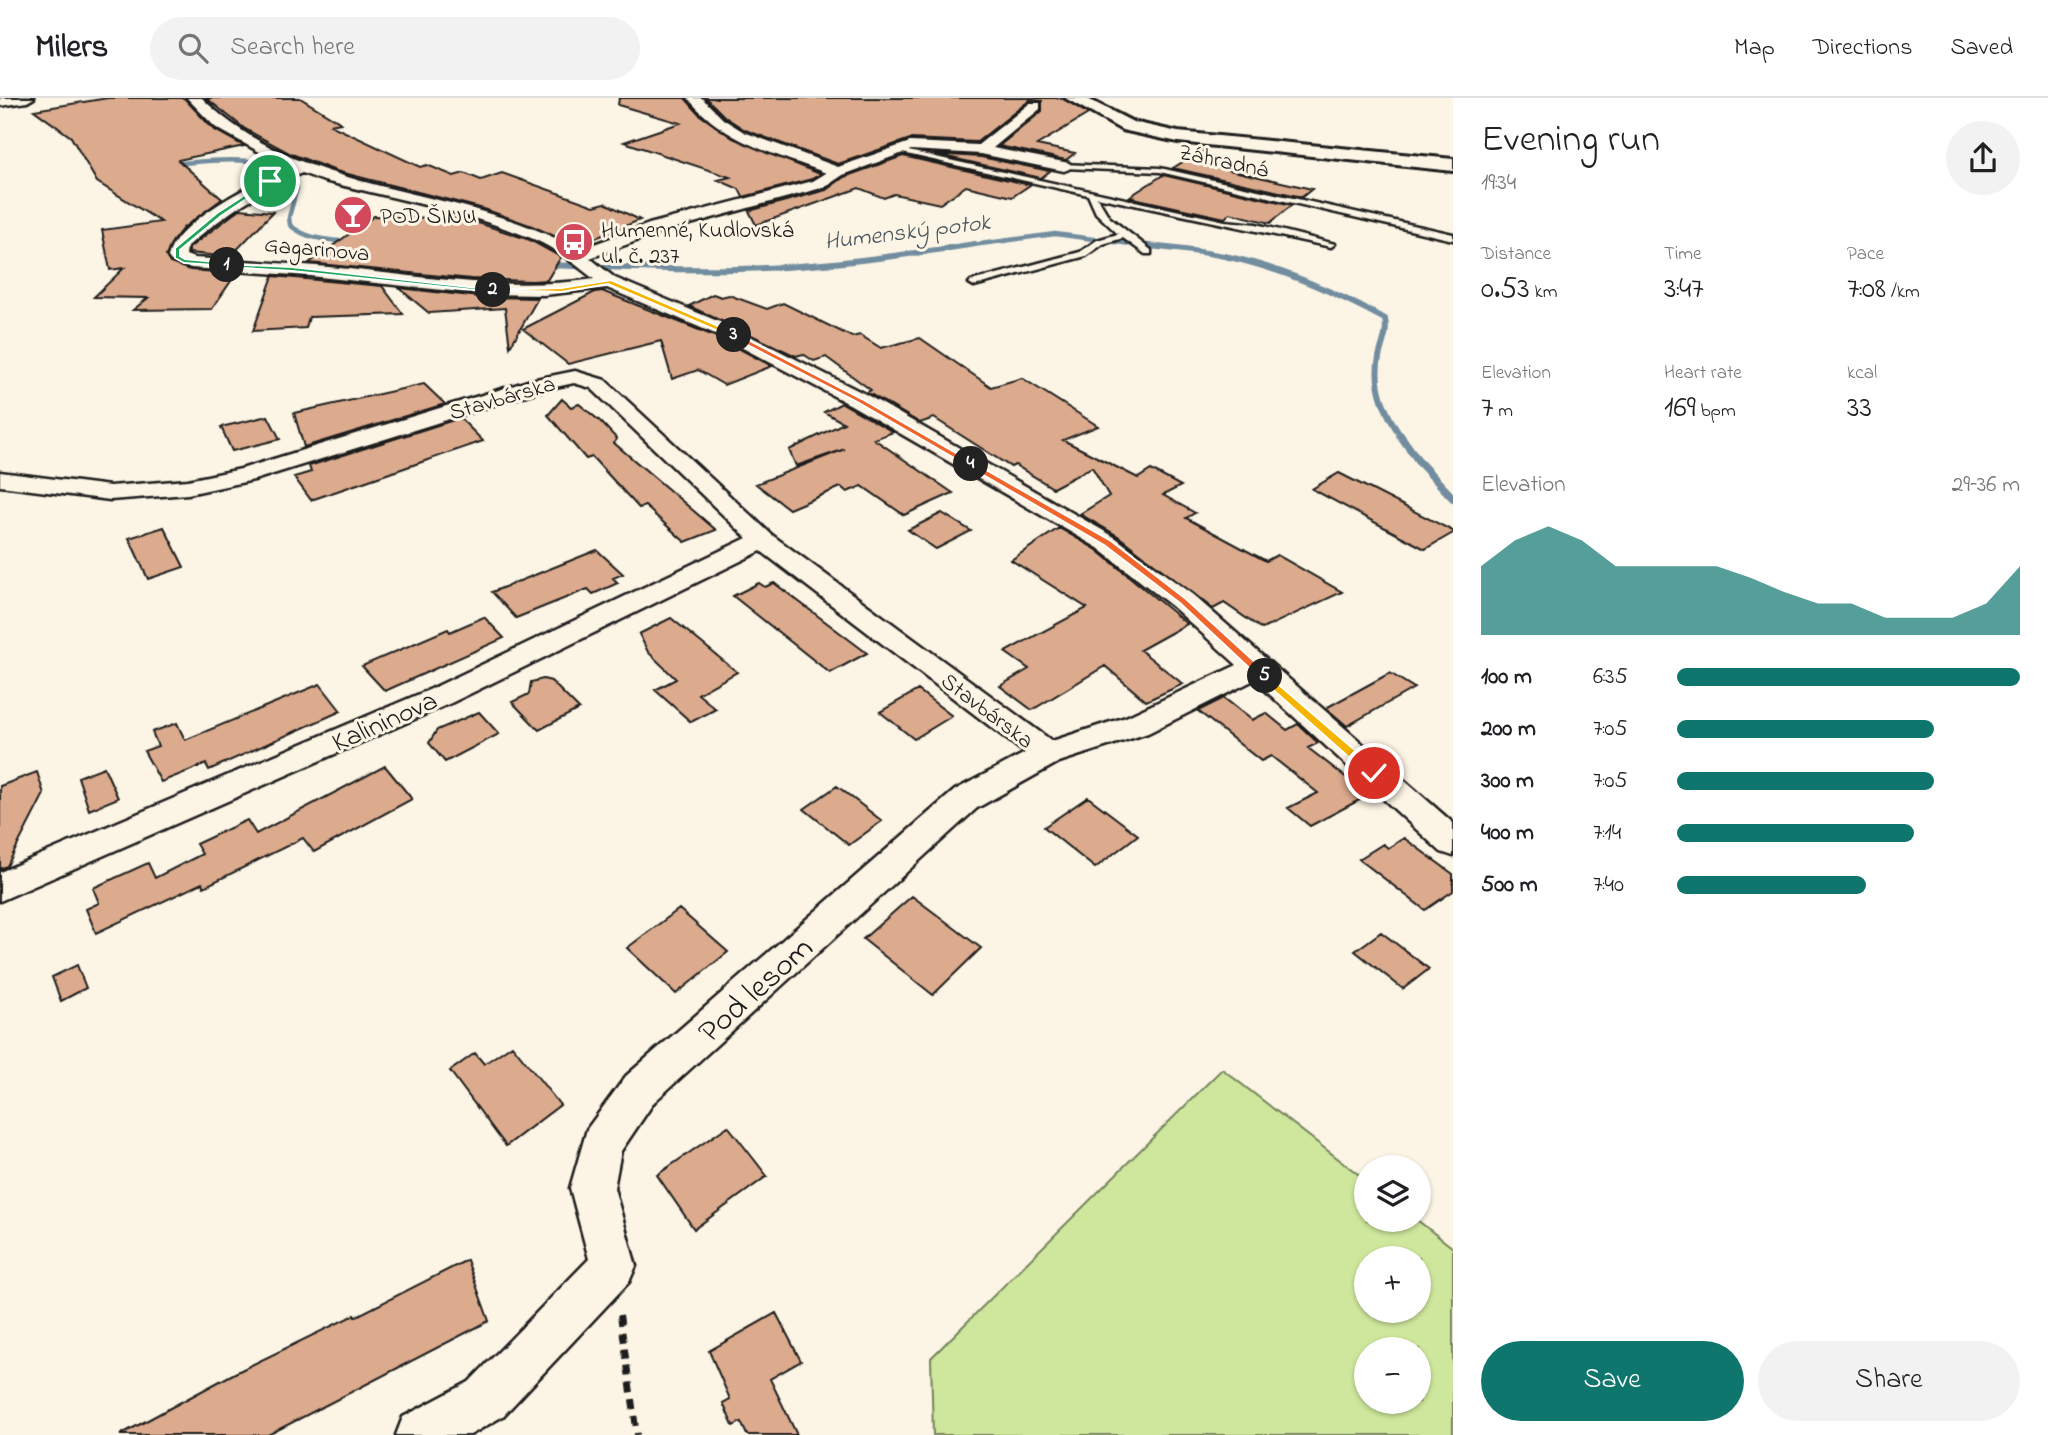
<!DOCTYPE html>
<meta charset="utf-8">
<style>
:root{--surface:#fff;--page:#f2f2f2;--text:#202124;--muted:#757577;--line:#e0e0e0;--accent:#0f766e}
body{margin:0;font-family:"Indie Flower",sans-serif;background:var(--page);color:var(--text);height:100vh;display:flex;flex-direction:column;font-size:26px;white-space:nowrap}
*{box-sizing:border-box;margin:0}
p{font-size:23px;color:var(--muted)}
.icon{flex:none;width:38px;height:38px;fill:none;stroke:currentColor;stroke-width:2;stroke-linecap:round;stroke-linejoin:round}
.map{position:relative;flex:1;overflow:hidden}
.details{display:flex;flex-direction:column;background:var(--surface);width:595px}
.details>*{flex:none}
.controls{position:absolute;left:1354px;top:1057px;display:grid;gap:14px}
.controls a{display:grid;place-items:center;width:77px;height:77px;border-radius:50%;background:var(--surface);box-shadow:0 2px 5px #0004;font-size:35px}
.pin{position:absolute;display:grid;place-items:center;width:60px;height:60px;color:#fff;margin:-30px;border:4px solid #fff;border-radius:50%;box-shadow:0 2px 7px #0007}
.km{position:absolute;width:35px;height:35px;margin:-18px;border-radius:50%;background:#222;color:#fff;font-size:19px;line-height:35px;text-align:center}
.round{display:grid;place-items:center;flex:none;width:74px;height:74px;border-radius:37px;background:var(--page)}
.headline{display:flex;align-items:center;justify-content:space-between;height:119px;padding:0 28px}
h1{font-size:38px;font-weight:600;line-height:52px}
.figures{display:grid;grid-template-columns:repeat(3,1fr);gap:10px;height:119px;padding:7px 28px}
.figures div{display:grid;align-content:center}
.figures b{font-size:30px;font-weight:600}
.figures small{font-size:19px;font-weight:400}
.figures p{font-size:19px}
.chart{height:196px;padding:14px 28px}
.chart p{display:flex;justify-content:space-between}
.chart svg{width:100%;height:126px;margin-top:7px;fill:var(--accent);opacity:.7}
.cta{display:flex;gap:14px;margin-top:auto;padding:14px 28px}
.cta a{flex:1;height:80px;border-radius:42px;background:var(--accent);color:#fff;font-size:28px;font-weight:600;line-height:80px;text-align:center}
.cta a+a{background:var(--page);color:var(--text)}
ul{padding:0 28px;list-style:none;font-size:23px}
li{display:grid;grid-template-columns:112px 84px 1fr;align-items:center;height:52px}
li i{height:18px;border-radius:9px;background:var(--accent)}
header{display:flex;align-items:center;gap:42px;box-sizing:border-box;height:98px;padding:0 35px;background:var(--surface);border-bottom:2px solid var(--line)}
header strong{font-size:33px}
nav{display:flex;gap:38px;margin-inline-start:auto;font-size:24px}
.search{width:490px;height:63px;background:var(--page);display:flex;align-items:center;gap:18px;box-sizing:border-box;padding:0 24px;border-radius:38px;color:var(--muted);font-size:26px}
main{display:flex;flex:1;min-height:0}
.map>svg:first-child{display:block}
</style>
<header>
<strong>Milers</strong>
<div class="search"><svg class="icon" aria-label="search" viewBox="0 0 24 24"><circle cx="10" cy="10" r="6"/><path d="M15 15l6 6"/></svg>Search here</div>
<nav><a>Map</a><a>Directions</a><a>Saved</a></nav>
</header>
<main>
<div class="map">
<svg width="1453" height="1337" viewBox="0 0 1453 1337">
<rect width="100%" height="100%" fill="#fcf5e5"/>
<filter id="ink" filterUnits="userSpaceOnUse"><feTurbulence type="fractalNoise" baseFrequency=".0143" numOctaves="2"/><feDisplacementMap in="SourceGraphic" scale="14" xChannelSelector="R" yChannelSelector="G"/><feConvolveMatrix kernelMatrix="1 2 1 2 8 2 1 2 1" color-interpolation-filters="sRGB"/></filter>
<g filter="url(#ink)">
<path fill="#cee79c" stroke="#75825c" stroke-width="2" fill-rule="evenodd" d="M1222 971 1367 1083V1122H1417L1453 1150V1337H933L931 1260ZM1367 1160H1419V1213H1367ZM1367 1251H1419V1304H1367Z"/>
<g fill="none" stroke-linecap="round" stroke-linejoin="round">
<path stroke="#728d9f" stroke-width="4.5" d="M169 66C207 64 274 50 297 90L289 119 290 127C307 142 329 142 350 144
M965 148 1055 136 1146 148"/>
<path stroke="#728d9f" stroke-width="6" d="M1132 146C1164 150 1198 152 1229 159 1284 171 1336 195 1385 221 1388 237 1382 244 1379 259 1373 289 1385 314 1401 339
M546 167C625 170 706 174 785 169 849 165 913 156 975 146"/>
<path stroke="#728d9f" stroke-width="8" d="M1400 337 1420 365 1453 400"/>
</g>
<path fill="#dcab8e" stroke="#1c1c1c" stroke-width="2" d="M108 0H184L213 31 244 48 178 62 222 101 183 130 172 144 166 158 170 165 190 172 216 174 213 178 235 177 212 211 133 212 148 200 94 199 124 170 110 172 102 132 161 124 97 84 71 39 34 12Z
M206 0H300L341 25 330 27 420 69 427 67 454 78 464 75 481 82 502 75 594 108 605 105 640 122 576 148 532 128 484 111 336 73 289 55 245 31Z
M619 0H685L700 17 733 40 820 76 812 81 743 99 739 91 718 82 730 79 624 44 680 25 618 7Z
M706 0H1063L1088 16 1037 47 1075 55 1066 62 999 48 1042 13V3L1030 2 977 44 910 41 838 66 745 32 725 19Z
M1202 52 1212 68 1312 91 1302 99 1173 70Z
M934 56 981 59 1050 73 1041 80Z
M903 58 1030 87 1012 99 966 88 940 106 894 96 884 100 859 90 756 127 749 113 826 92 844 79Z
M1163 77 1292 107 1270 125 1230 115 1225 120 1129 99Z
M240 111 273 114 230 159 189 155V150L202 140Z
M374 118 466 121 530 142 561 159 547 182 532 183 471 181 309 165Z
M273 178 382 188 403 216 309 219 306 230 253 233Z
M399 190 480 199 538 200 510 249 505 210 429 215Z
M602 193 719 240 772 268 724 287 698 272 672 281 661 243 568 266 523 231 595 194Z
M713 196 721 199 729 197 767 211 783 205 852 239 860 237 881 250 920 240 991 289 1022 280 1098 328 1063 342 1138 380 1151 372 1181 388 1163 397 1195 415 1186 420 1266 463 1277 457 1342 494 1262 531 1224 505 1213 511 1118 438 1080 416 1109 398 1092 369 1053 390 1015 367 1011 369 934 320 920 325 867 294 871 292 826 259 814 263 803 256 796 258 689 208Z
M424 286 445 306 304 349 294 315Z
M562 301 571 309 579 306 601 324 617 341 614 345 716 432 685 444 645 408 639 410 592 359 586 361 548 317Z
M842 305 893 334 874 341 953 395 904 417 862 388 847 394 841 389 789 411 756 386 845 351 796 368 789 352 844 325 824 314Z
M268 318 280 341 232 353 221 329Z
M460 320 483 343 311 402 294 379 311 374 309 368Z
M1339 375 1453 433V435L1425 451 1312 391Z
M942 415 971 433 936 451 908 432Z
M164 429 184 469 148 481 129 440Z
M1059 430 1097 452 1187 526 1140 552 1183 586 1146 603 1105 568 1032 612 1000 588 1029 571 1005 554 1087 510 1011 462Z
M597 452 623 476 613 480 618 485 593 496 588 491 516 520 492 494Z
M759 485 765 489 774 485 867 555 830 575 733 498Z
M484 519 504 540 385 593 362 568 448 531 450 534Z
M671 520 737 574 698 596 716 611 691 624 655 592 676 581 648 554 639 536Z
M1390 575 1414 590 1347 628 1326 610Z
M543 581 551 583 579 611 539 632 512 604 529 596 531 584Z
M320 586 341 613 209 672 206 666 161 684 144 653 158 648 152 634 177 625 185 642Z
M918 592 952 618 914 641 880 614Z
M1224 600 1252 622 1266 615 1287 632 1298 626 1318 645 1308 650 1369 697 1310 728 1288 710 1318 695 1271 658 1261 663 1198 613Z
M479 614 499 636 445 664 429 645 437 632Z
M385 668 412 701 314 754 303 740 204 789 202 785 96 835 86 811 99 805 93 790 148 765 155 780 202 756 196 746 247 722 256 736Z
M104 669 118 700 89 712 78 679Z
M37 674 44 696 7 768 0 771V688Z
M837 688 882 723 849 747 804 711Z
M1088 699 1138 737 1095 770 1044 729Z
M1404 740 1453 776V793L1425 812 1359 761 1383 746 1388 750Z
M912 798 981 850 933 897 863 841Z
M679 811 728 854 676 896 627 850Z
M1381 834 1429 871 1403 891 1355 853Z
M77 867 86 890 61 903 52 879Z
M512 947 560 1007 506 1048 450 973 475 955 484 966Z
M728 1028 767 1078 694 1131 657 1077Z
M467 1162 489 1223 268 1337H120L235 1275 354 1217 355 1219Z
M776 1215 801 1263 770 1281 797 1337H747L741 1324 733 1328 723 1305 730 1301 709 1253Z"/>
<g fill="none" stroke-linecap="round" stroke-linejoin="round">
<g stroke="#1c1c1c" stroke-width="5">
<path id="service" d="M895 50 1225 123 1256 126 1335 146 1331 149 1097 99 1109 119 1151 152V156H1145L1123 140 1103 146 1086 158 974 188 969 185 971 183 1080 154 1097 142 1118 136 1096 115 1088 97 898 54Z
M1061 66 1160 70 1453 136V142L1160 74 1064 70Z"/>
</g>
<g stroke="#1c1c1c" stroke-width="5">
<path id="minor" d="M0 0H34L27 4 0 8Z
M187 0H202C306 103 457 83 578 152L649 126 813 83 826 75C776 56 723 44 688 0H702L723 21 744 34 838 69 910 44 978 47 1030 5H1040V11L993 50 1069 65 1072 68 1069 71 1064 73 981 56 911 52 843 77 825 89 661 134 590 160 615 180 734 230 867 297 1116 440 1193 497 1453 725V758L1441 754 1254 582 1148 635 1059 664 977 710 654 1004 621 1053 614 1090 636 1168 629 1184 503 1318 470 1337H396L403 1319 469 1284 589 1161 570 1090 587 1031 626 978 955 692 1025 655 761 453 451 605 0 803V774L431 591 747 440 591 290 574 285 542 292 254 382 188 396 110 402 0 388V374L110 388 188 382 241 371 531 282 575 273 605 282 772 437 1052 643 1126 619 1237 567 1173 509 1098 450 851 307 720 238 607 190 544 197 480 196 310 178 191 170 171 163 168 159C175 123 256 84 288 70L215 29ZM302 75 324 83C392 100 465 113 531 140 554 149 575 166 594 181 512 193 430 180 349 171 297 166 246 163 194 160L186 157 187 149C221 118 260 93 302 75Z"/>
</g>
<g stroke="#1c1c1c" stroke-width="6">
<path id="tertiary" d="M1065 0H1086L1133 24 1178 34 1453 61V73L1178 44 1122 32Z"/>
</g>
<path stroke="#1c1c1c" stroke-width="6" stroke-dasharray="10 7" stroke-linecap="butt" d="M620 1217 637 1337"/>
<use href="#service" fill="#fcf5e5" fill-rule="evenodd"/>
<use href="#minor" fill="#fcf5e5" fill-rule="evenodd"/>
<use href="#tertiary" fill="#fcf5e5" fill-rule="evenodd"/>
</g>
</g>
<path fill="#22a559" stroke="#fff" stroke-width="2" d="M268 82 273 83 221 118 180 152V158L185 161 227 165 229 168 184 165 175 160V150L217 115Z"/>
<path fill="#22a559" stroke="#fff" stroke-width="2" d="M224 166 292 169 496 192 493 194 292 173 227 169Z"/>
<path fill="#f5b400" stroke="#fff" stroke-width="2" d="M611 182 737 236 738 237 732 239 608 186 561 194 489 192 561 190Z"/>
<path fill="#f0652b" stroke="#fff" stroke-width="2" d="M732 236H737L862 301 975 366 968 368 857 304 732 239Z"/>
<path fill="#f0652b" stroke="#fff" stroke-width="2" d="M968 365H974L1111 443 1186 501 1268 576V581H1261L1180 505 1104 447 968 368Z"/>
<path fill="#f5b400" stroke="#fff" stroke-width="2" d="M1265 575 1378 672V678H1370L1261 581V576Z"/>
<defs>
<g id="bar-disc" transform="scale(2.0125)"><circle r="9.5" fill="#d1495b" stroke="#fcf5e5"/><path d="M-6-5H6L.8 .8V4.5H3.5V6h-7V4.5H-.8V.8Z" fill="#fff"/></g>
<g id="bus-disc" transform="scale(2.0125)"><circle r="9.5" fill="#d1495b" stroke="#fcf5e5"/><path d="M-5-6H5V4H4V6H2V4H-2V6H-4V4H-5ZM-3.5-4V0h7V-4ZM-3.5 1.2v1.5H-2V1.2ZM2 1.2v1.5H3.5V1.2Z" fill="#fff"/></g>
</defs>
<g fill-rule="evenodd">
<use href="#bar-disc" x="353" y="117"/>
<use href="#bus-disc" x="574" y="144"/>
</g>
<g text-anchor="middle" stroke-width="6" stroke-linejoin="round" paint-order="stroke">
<g font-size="23" fill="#1c1c1c" stroke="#fcf5e5">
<text transform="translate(1224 62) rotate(12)" y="8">Záhradná</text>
<text transform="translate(317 150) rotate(5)" y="8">Gagarinova</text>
<text transform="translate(502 299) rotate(-16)" y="8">Stavbárska</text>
<text transform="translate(988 612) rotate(37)" y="8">Stavbárska</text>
</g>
<g font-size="23" fill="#1c1c1c" stroke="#fcf5e5" text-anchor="start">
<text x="380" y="125">POD ŠINU</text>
<text x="601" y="139">Humenné, Kudlovská<tspan x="601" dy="26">ul. č. 237</tspan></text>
</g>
<g font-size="24" font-style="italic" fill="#47545e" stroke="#fcf5e5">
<text transform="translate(907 133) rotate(-7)" y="8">Humenský potok</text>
</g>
<g font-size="28" fill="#1c1c1c" stroke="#fcf5e5">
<text transform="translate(384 622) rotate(-24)" y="10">Kalininova</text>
</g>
<g font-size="33" fill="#1c1c1c" stroke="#fcf5e5">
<text transform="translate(754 890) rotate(-42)" y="12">Pod lesom</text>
</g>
</g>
</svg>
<div class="controls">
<a><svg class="icon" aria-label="layers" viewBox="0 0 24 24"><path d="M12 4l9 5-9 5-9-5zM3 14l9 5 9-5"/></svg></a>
<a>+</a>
<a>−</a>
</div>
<div class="pin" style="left:270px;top:83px;background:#1e9e55"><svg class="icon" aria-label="arrive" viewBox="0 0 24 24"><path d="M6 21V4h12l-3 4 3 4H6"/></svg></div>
<div class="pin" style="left:1374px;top:675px;background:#d93025"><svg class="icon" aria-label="check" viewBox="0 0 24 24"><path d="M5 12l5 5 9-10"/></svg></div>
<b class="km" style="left:227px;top:167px">1</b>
<b class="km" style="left:493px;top:192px">2</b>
<b class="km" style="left:734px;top:237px">3</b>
<b class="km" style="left:971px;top:366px">4</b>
<b class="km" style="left:1265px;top:578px">5</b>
</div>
<section class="details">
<div class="headline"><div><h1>Evening run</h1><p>19:34</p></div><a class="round"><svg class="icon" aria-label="share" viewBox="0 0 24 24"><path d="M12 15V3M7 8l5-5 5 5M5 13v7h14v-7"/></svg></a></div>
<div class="figures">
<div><p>Distance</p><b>0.53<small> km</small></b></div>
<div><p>Time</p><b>3:47</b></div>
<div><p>Pace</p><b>7:08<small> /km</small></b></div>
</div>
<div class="figures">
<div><p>Elevation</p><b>7<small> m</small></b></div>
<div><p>Heart rate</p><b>169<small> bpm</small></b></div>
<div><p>kcal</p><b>33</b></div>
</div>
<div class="chart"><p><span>Elevation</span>29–36 m</p>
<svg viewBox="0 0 160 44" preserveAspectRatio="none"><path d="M0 44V20L10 11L20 6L30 11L40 20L50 20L60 20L70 20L80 24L90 29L100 33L110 33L120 38L130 38L140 38L150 33L160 20V44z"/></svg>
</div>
<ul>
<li><b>100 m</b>6:35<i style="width:100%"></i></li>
<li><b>200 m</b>7:05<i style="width:75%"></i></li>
<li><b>300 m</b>7:05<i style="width:75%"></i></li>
<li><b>400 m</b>7:14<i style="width:69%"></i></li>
<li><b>500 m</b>7:40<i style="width:55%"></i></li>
</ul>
<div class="cta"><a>Save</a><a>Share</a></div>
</section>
</main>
